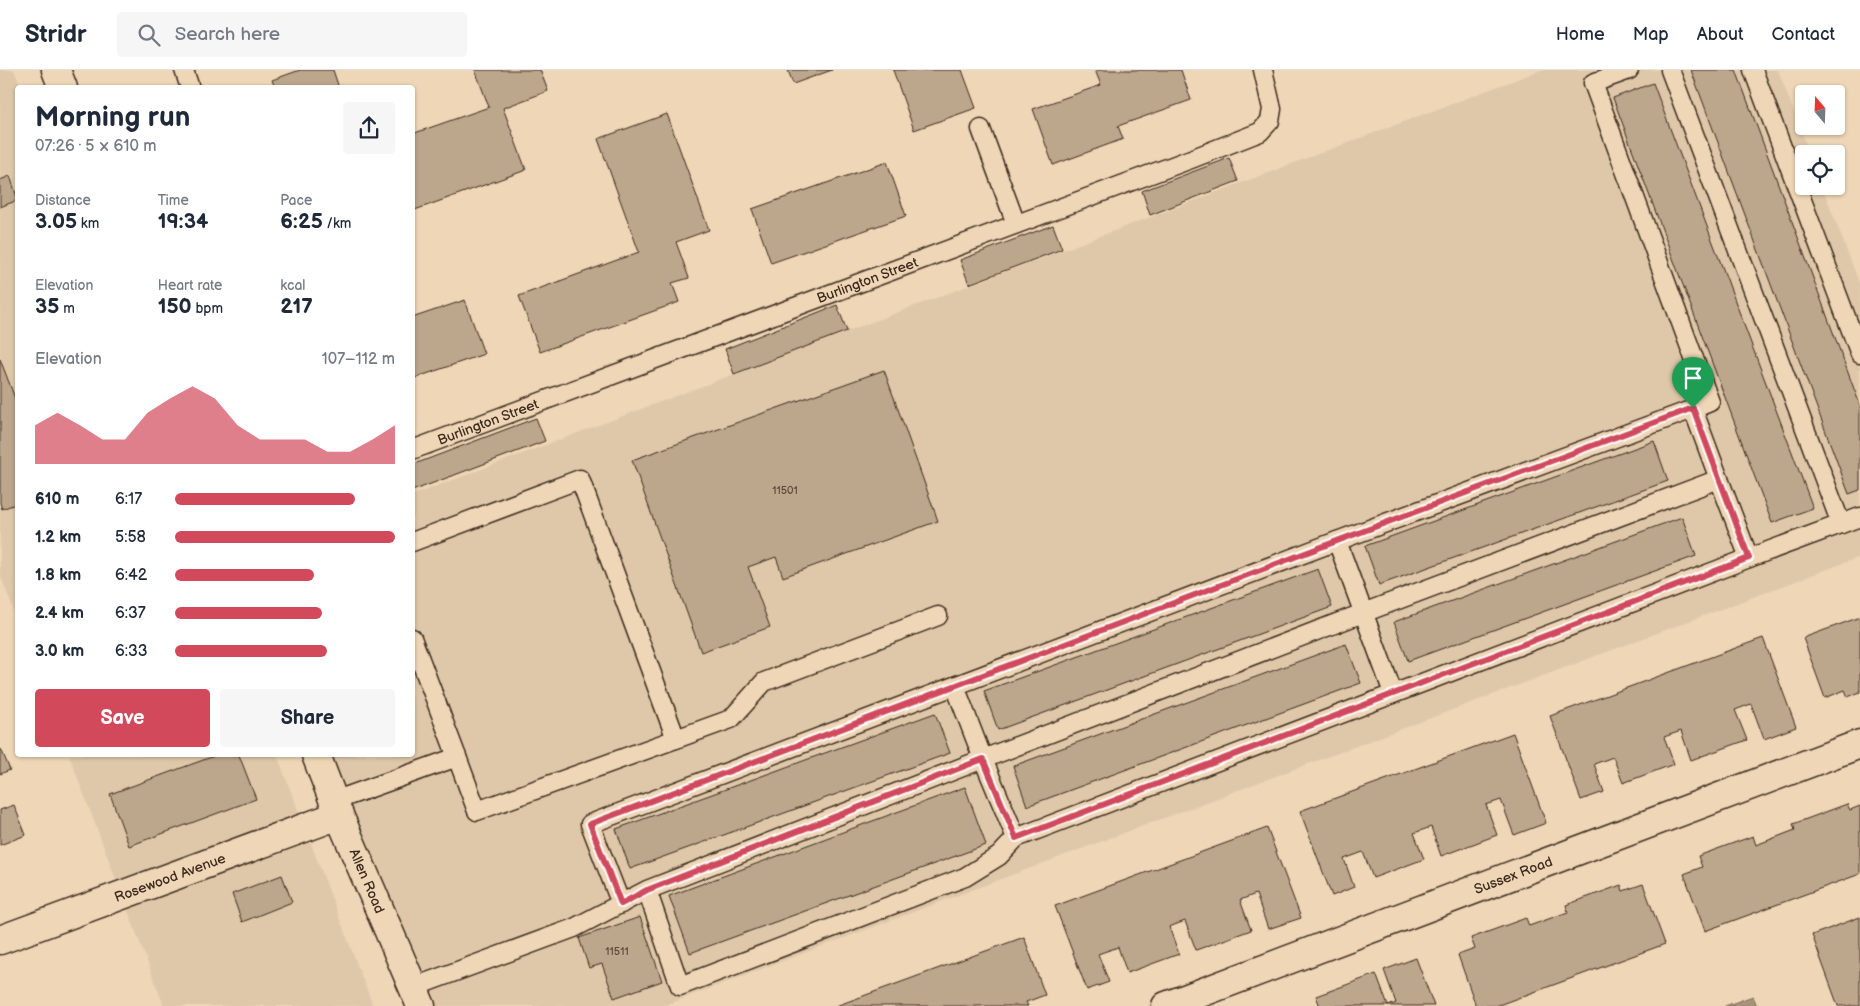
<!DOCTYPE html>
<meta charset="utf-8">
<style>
:root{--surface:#fff;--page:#f6f6f7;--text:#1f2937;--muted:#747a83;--line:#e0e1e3;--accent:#d1495b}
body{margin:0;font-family:"Balsamiq Sans",sans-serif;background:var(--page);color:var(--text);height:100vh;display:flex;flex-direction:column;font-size:19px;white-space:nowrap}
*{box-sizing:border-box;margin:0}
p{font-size:16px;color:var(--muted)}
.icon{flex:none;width:28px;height:28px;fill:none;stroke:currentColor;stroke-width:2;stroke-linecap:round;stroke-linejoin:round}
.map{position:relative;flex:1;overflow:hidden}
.drawer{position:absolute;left:15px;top:15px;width:400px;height:672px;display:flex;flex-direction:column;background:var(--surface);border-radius:5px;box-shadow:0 1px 4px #0004}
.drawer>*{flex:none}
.needle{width:32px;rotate:341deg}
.fabs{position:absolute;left:1795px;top:15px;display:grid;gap:10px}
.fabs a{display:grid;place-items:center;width:50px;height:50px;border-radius:5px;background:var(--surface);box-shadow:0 1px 4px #0004;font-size:25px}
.pin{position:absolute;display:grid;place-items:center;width:42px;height:42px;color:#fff;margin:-51px -21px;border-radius:50% 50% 50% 0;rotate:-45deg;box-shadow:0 0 5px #0007}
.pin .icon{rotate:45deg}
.round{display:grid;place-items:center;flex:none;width:52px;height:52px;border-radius:5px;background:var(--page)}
.headline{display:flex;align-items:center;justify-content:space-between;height:85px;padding:0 20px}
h1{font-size:28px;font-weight:600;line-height:38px}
.stats{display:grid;grid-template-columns:repeat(3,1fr);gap:8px;height:85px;padding:5px 20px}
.stats div{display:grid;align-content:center}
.stats b{font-size:21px;font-weight:600}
.stats small{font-size:14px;font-weight:400}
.stats p{font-size:14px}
.chart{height:140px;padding:10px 20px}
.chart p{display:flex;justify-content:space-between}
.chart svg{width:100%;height:90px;margin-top:5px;fill:var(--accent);opacity:.7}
.button{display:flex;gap:10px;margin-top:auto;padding:10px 20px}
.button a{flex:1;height:58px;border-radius:5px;background:var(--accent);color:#fff;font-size:20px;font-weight:600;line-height:58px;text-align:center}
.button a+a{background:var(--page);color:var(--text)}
ul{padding:0 20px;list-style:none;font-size:16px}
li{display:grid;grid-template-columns:80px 60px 1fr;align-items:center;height:38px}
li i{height:12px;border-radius:6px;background:var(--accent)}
header{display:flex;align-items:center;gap:30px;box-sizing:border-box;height:70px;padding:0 25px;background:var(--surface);border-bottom:1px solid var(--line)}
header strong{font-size:24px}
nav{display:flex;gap:28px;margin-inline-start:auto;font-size:18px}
.search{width:350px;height:45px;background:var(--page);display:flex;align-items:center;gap:12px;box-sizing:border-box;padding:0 18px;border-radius:5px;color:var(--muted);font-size:19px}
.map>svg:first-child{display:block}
</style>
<header>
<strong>Stridr</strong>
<div class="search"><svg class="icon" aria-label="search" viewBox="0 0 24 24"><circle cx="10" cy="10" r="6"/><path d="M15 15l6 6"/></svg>Search here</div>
<nav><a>Home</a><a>Map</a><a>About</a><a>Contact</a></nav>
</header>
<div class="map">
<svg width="1860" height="936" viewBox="0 0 1860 936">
<rect width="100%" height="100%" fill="#eed6b6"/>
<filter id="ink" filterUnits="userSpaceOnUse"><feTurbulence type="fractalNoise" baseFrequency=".02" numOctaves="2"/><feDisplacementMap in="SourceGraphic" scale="10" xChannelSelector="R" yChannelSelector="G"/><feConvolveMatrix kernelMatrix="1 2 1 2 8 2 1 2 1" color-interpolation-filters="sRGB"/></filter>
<g filter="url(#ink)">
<path fill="#dfc8a9" d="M0 0H14L21 17 18 18 17 550 0 504Z
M1541 0H1778L1810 84H1804V116H1822L1860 215V487L663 936H421L316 685H412L413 425Z
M69 685H277L373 936H164Z"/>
<path fill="#a7927a" stroke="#7c6855" d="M1753 926 1757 936H1725Z"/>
<path fill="#bca68c" stroke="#3b2a1e" d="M300 0H333L339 18H275L272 10Z
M475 0H540L548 21 503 38 526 100 412 141V64L489 37Z
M788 0H832L793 14Z
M893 0H962L976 38 914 60Z
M1095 0H1181L1191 30 1118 56 1123 69 1053 95 1033 39 1101 15Z
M1691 0H1736L1860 335V420L1849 424Z
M1653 13 1813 438 1772 453 1613 28Z
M667 44 709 160 676 172 689 208 672 213 679 232 540 282 519 226 639 182 598 69Z
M1229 88 1238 111 1150 145 1142 121Z
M887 92 906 146 771 193 752 139Z
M10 106 18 130 0 137V110Z
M1053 155 1062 179 969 214 960 190Z
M465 230 484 284 412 309V248Z
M837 235 847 261 734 304 725 279Z
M0 289 18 336V433L2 439 0 433Z
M884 300 938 451 783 507 776 487 748 497 770 557 701 582 632 390Z
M536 348 545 371 412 421V395Z
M1654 371 1668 411 1379 515 1365 476Z
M1682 447 1696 486 1408 591 1394 552Z
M1318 499 1332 537 998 660 984 621Z
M1860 547V622L1848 627 1845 620 1825 628 1803 568Z
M1763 568 1796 657 1764 669 1751 634 1735 640 1747 670 1691 690 1681 661 1664 667 1674 694 1623 713 1613 687 1594 694 1604 722 1581 730 1550 646Z
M1346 574 1361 613 1027 736 1013 696Z
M935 643 950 683 630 799 616 759Z
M1513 663 1546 753 1514 765 1501 730 1486 735 1497 765 1441 786 1431 757 1414 763 1424 789 1373 808 1363 782 1344 789 1354 817 1332 826 1300 741Z
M1 679 10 700 0 704V680Z
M217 685H239L256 729 129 776 110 724Z
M965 717 986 775 690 883 669 826Z
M1847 734 1850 740 1860 736V804L1705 861 1684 804 1702 797 1698 786 1753 766 1756 775 1795 760 1793 754Z
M14 735 26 765 0 775V740Z
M1267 758 1301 848 1268 859 1256 824 1240 830 1251 860 1196 880 1185 851 1169 857 1179 884 1127 903 1118 877 1098 884 1109 912 1087 920 1055 836Z
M282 805 292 832 242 852 232 824Z
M1643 814 1665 874 1496 936H1476L1458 885 1475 879 1471 868 1526 848 1529 856 1568 842 1566 835 1621 815 1623 821Z
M640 847 662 911 614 928 602 894 589 898 579 868Z
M1860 847V936H1838L1812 865Z
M1024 867 1045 925 1026 932 1028 936H836Z
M1416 888 1434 936H1320L1316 926 1376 904 1388 936 1396 933 1384 900Z"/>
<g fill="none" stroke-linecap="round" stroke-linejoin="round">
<g stroke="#3b2a1e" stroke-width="21">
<g id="lane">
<path d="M184 0 190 18"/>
<path d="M1629 0 1593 13 1710 332 1693 339"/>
<path d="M1670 0 1841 454"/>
<path d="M1753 0 1860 284"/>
<path d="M981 59 1016 154"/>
<path id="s1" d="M412 380 1191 89 1260 62 1270 51 1272 39 1263 0"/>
<path d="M1337 471 1393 623"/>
<path d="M412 472 580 409 676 669"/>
<path d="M1749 488 1860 447"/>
<path d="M412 568 457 687"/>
<path d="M955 616 983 689 1016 768"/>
<path d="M334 731 457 687 477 741 731 649 764 612 938 546"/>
<path d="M621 834 590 754 1337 471 1693 339 1719 409"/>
<path d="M414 917 574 858 647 820 983 689 1363 543 1719 409 1749 488 1016 768 999 786 965 807 680 916 647 820"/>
</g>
</g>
<g stroke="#3b2a1e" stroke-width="31">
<g id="street">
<path id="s2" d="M0 870 339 745"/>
<path id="s3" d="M1166 936 1860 674"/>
</g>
</g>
<g stroke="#3b2a1e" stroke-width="31">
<g id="secondary">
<path d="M56 0 63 18"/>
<path id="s4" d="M316 685 339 745 421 936"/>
</g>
</g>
<use href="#lane" stroke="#eed6b6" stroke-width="18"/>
<use href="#street" stroke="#eed6b6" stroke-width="28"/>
<use href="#secondary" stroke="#eed6b6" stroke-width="28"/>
</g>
</g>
<g fill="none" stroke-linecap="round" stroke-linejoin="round" filter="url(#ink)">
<g stroke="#fff" stroke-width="10">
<path id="route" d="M1693 338 1749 488 1016 768 983 689 647 820 621 834 590 754 1337 471Z"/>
</g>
<use href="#route" stroke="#d1495b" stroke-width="6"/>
</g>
<g text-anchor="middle" stroke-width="5" stroke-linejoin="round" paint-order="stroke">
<g font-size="11" fill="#5b493a">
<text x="785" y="424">11501</text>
<text x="617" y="885">11511</text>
</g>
<g font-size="14" fill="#3b2a1e" stroke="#eed6b6">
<text dy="5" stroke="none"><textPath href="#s1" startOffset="486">Burlington Street</textPath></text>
<text dy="5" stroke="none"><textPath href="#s1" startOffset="81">Burlington Street</textPath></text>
<text dy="5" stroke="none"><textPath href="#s3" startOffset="371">Sussex Road</textPath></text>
<text dy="5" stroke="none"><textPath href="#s2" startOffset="181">Rosewood Avenue</textPath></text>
<text dy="5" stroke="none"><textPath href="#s4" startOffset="136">Allen Road</textPath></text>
</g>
</g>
</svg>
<div class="fabs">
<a><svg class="needle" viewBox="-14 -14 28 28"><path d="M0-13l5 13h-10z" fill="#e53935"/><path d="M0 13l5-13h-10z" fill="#747a83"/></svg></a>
<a><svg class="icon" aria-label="locate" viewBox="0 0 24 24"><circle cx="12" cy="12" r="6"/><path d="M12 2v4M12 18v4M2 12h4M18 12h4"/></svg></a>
</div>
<div class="pin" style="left:1693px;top:338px;background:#1e9e55"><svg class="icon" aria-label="arrive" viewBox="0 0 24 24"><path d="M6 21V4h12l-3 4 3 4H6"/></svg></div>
<section class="drawer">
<div class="headline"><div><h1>Morning run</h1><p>07:26 · 5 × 610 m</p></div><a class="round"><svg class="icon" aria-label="share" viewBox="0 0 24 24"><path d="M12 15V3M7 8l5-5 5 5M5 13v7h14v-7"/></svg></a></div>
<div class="stats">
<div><p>Distance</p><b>3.05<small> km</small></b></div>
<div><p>Time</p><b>19:34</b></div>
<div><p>Pace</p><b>6:25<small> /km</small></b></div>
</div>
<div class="stats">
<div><p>Elevation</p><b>35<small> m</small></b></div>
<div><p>Heart rate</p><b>150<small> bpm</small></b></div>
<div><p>kcal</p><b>217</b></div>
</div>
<div class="chart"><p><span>Elevation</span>107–112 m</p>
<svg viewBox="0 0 160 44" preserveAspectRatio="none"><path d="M0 44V25L10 19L20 25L30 32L40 32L50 19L60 12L70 6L80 12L90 25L100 32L110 32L120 32L130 38L140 38L150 32L160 25V44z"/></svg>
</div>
<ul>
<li><b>610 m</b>6:17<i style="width:82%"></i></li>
<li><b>1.2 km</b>5:58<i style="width:100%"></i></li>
<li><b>1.8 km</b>6:42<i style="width:63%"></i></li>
<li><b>2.4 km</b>6:37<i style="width:67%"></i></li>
<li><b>3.0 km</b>6:33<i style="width:69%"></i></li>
</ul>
<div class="button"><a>Save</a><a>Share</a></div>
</section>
</div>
